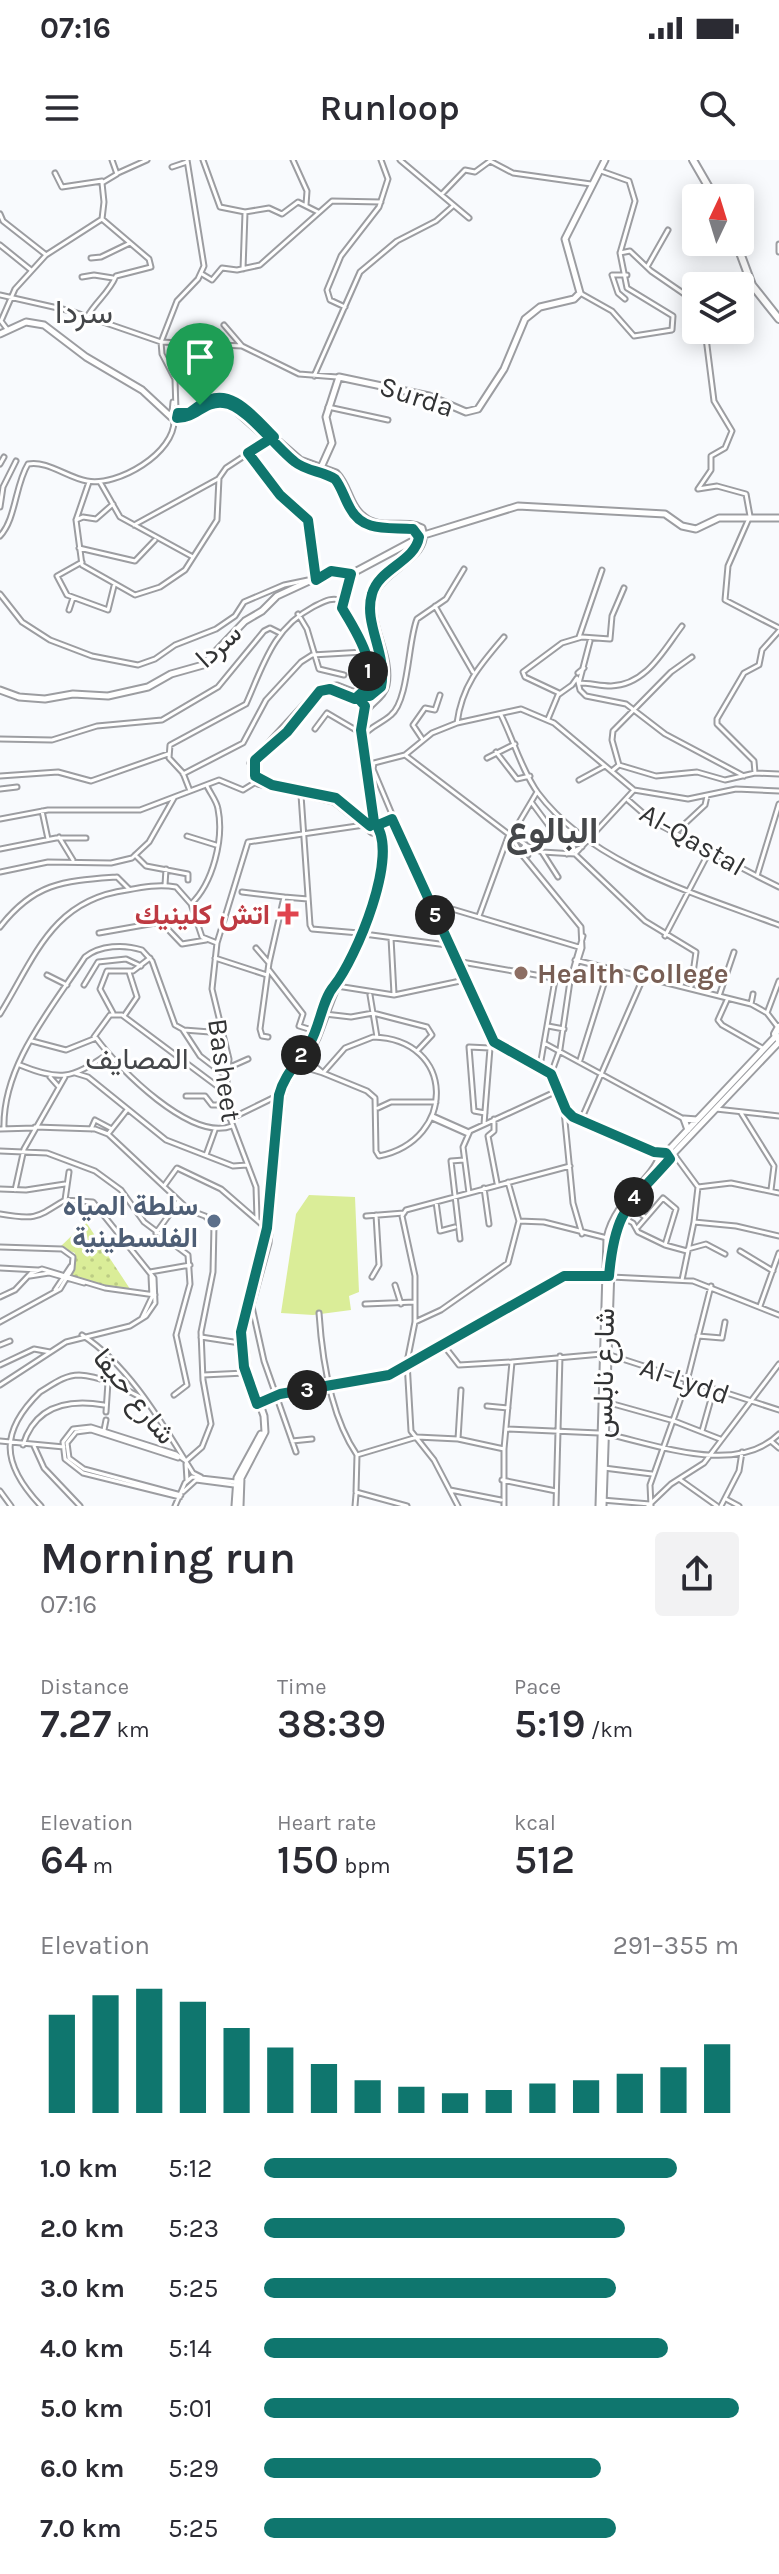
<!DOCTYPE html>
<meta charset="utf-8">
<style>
:root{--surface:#fff;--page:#f2f2f3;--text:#2b2b33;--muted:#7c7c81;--accent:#0f766e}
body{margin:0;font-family:Karla,Vazirmatn,sans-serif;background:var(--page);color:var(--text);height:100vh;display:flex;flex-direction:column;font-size:30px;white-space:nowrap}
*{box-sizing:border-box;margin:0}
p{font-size:26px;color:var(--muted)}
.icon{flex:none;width:44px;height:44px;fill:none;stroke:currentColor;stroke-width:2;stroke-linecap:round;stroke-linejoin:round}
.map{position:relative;height:1346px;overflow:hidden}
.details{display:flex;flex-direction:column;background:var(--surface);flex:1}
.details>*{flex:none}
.needle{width:52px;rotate:4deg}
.controls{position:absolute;left:682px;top:24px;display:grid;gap:16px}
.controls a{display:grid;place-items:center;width:72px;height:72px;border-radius:8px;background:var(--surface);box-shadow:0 4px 20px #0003;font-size:40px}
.pin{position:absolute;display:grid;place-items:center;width:68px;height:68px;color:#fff;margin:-82px -34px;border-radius:50% 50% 50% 0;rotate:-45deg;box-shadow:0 0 8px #0007}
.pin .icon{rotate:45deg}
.km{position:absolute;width:40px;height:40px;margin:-20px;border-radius:50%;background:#222;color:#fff;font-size:22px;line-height:40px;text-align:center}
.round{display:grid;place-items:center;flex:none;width:84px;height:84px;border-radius:8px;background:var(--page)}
.overview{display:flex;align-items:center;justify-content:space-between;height:136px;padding:0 40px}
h1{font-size:44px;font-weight:600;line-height:60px}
.figures{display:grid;grid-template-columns:repeat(3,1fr);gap:12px;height:136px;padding:8px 40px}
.figures div{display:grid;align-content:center}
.figures b{font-size:40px;font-weight:600}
.figures small{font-size:22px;font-weight:400}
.figures p{font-size:22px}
.chart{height:224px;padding:16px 40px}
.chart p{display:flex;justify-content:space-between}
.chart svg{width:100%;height:144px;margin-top:8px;stroke:var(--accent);stroke-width:6}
ul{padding:0 40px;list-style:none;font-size:26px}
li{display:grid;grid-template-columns:128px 96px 1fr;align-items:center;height:60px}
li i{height:20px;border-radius:10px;background:var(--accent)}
.status{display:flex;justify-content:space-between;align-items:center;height:56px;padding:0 40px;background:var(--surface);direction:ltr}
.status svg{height:22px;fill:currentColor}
header{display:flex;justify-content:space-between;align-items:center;height:104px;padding:0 40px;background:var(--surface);font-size:36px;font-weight:600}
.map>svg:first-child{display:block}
</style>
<div class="status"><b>07:16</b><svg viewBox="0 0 49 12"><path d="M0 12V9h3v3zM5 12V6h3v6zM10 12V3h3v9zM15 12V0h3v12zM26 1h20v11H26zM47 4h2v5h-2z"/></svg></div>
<header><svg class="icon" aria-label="menu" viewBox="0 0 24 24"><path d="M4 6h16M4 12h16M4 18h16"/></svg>Runloop<svg class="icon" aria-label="search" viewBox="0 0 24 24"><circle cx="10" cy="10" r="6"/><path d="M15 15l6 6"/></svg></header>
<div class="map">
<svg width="779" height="1346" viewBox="0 0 779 1346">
<defs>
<pattern id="park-dots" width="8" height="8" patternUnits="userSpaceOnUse" patternTransform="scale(2)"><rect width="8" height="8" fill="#daed98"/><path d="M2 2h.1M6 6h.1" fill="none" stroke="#bccc84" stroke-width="1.8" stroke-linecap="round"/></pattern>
</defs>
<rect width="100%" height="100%" fill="#f8fafd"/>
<path fill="#daed98" d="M309 1035 355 1037 359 1132 349 1136 351 1150 313 1155 281 1153 296 1054Z"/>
<path fill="url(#park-dots)" d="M86 1062 132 1132 75 1119 71 1112 75 1093 60 1087Z"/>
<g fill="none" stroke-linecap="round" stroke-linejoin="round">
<g stroke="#9c9da1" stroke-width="7">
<path id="street" d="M203 0 220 47 245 52 269 48 282 54 298 42 318 52
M293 0 307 31 306 45
M400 0 469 58
M172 7 187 2
M55 13 62 27 102 21
M118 13 147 0
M442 34 465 10 475 12 490 1 513 13 591 24
M0 54 3 61 45 94
M688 68 696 62
M779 84V92
M0 85 31 110
M620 93 630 91 651 111 696 142
M91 98 101 97 130 83
M647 107 668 70
M243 109 245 53
M202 114 212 120 222 108 237 110 260 105 332 41 381 42
M82 117 94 115 113 118
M580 133 612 151 634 176 672 170 673 156 627 128 620 93 635 41 629 21 601 11
M0 135 71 151 161 182 242 186 299 214 337 217
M625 139 618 133 612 115H627
M345 147 330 140 327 130 341 96 379 47 388 19 381 0
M87 157C96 141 109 133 116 116L151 107 149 99 102 59
M224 165 242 186
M7 169 1 161 15 129 46 95 102 59 104 42 102 23 117 14 112 0
M705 170 714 241 732 271 725 288 711 296V310L698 329 717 326 746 334 750 356 728 406 725 440 779 468
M314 216 360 112 397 81 436 61 453 46
M328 247 388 260
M176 251 175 219 162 194 161 182 177 141 198 119 204 106 187 0
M172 252 173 242
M248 293 280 335 308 360 316 417
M0 304 4 297
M89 322 76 360 82 405 135 435 160 427 185 410 217 360 219 318 226 308 267 281
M100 322 120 357 193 397
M0 347 3 327 16 301
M76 360 83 357 96 359 113 344
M134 365 218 319
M0 376C16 359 15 325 28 304 47 300 68 318 87 321 117 327 176 293 174 259
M79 388 135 401 155 380
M82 402 57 416 67 435 108 450 114 426
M351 416 342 446C352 471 384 506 361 534
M0 434 22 462 50 480 92 496 138 505 155 499 175 485 216 469 235 456 244 442 284 425 308 420
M435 446 473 512
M69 450 73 438
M298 454 307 469 319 509 344 515
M579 477 602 410
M578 513 584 508
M579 523C590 523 600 526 611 526 646 525 663 491 682 466
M579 523 590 481
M572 525 577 518 580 530 586 536 626 544 665 574 744 616
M559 533 525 517 523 512 562 483 582 477 610 479 612 456 624 428
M501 555C513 579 522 611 538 633 591 704 699 735 779 765
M548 559 558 535 572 525
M457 563C462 525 480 505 504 477
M315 569 327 553 361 573
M362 577C372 565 381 564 391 555 409 540 408 480 417 459L446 439 464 409
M0 579 52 580 97 566 162 560 218 527 264 471 270 468 280 473
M423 580 413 565 425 548 435 550 440 535
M496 592 517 619 530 616
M405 595 511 676 520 691
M487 598 515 584
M619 605 612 580 613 571 671 512 692 497
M613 610 619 605 656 616 697 612 725 620 755 613 779 614
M755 613 754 601 717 564V559L744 513 759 505 762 490 779 471
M183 614 243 583 266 540 301 502 312 495 364 492
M0 616 58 612 91 621 168 594
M579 620 605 606
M0 629 17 627
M190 631 183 613 169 598 170 585 246 544C263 506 273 468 313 447 323 442 332 436 342 441
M301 635 310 765 312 769 359 773
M628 640 652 661 757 716
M532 643 552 670H556
M779 644 757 716 779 727
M42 651 48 679
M0 659 48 650H140L219 620 243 630 256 622
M378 665 393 659
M675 673 705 645 707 636
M187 676 216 685
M511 676 537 632
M513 676 526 685
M59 677 73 700
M529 687 528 695 520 692 525 685 542 692 575 694 634 630
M0 689 56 678H86
M542 692 558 717
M567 694 582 687
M575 694 645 761 696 792 691 827
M135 695 146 706 188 714V720
M523 696 581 767 582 788 576 807
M0 712 48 702 111 703 132 698 149 682 174 638
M165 725 166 709
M242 732 284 737
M432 743 582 788
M191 744C213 723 224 679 218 649 217 641 210 633 207 626
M479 756 509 674
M0 767C35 722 64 721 117 717L129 729
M99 773 161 762 182 784 206 780
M364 774 447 785
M665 776 709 692
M391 778 394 834
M256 788 269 803
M215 798 267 815
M575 800 751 844 767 853 777 866
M456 801 570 821 583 776
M269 810 303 854 299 866 315 871
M47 815 67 825
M84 825 98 802 126 799 141 806
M337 826 394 835 465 820
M370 835 377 877
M719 836 734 792
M727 840 718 860 722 865 764 889
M751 844 753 834
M113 853 100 829 107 811H133L150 798
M767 853 779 821
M0 854C35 797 52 740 127 730 143 727 159 724 176 727L191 744 202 777 217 783
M325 854 351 857 373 853 427 867 432 875 417 891
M124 856 137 837 129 812
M548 866 564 869
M183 870 200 896 226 916
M94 877 110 855H122L225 932
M268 877 262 876 260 869 269 803 284 737 308 739
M373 877C456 879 457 980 379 996L376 991 375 938 367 931 323 913 345 888Z
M32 881 66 890 96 878C119 909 191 982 232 966
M544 883 684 959
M305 898 323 913
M580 900 609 808
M20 905C59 921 72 919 106 895
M300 906 323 913
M540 906 555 820
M230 907 248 899
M75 913 88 917 166 980 233 1006 247 1005
M551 914 560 889 570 821
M50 917 58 926
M186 936H205L212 945H225
M378 948 391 942H436
M716 949 779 956
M564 951 573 1043 582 1074
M485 953 474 951 469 887 490 888
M741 953 774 1006 771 1030
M433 956 469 972
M573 957 566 950 551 914 494 882 447 785 373 609 374 603 405 595 432 573 457 563 521 549 554 563 634 630 688 639 736 629 779 631
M573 957 654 992
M432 958 468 974
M230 959 277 936
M494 959V971L488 976 497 1023
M581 960 644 816
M484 964 490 888 494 882
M35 967 95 969 108 974 189 1050 205 1056 214 1065 213 1112 201 1172 203 1220 211 1264 202 1287 186 1301
M0 969 35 968
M4 969C2 905 52 848 85 797 100 785 124 784 142 790L152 801 175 865 184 870 223 873
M91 969 95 960 112 969
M108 974 127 950
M0 991 47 993 95 1011 121 1030 144 1062 188 1095 190 1124 176 1175 187 1225 174 1235
M673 993 698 1027 694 1062 682 1120
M206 995 215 970
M164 1026 177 1008 221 1029 266 1068
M698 1027 731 1023 779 1033
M484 1028 489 1064
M0 1029 26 1030 65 1024
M15 1030 24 989 65 917
M469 1033 463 987 470 971 557 931
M65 1040 69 1012
M436 1042 440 1071 455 1067
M628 1045 645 1057
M0 1054C36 1060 36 1058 65 1040L93 1042 154 1118 155 1143 146 1156 130 1166 66 1182 0 1225
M366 1056 404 1053
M620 1056 633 1063 638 1072 665 1085
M257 1059 256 1027 225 945 229 899 212 829 217 783 248 682 364 665
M519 1061 544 1062 607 1078
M694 1062 736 1066 779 1076
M638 1067 663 1038 676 1049 665 1085 687 1091
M156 1073 179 1041
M460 1079 451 1001 464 1000
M0 1087 62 1089 73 1097 72 1109 60 1129 0 1162
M688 1089 706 1084 725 1094
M740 1091 773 1111
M0 1108 38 1110
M150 1112 190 1105
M30 1116 49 1113 84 1123
M372 1117 379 1105 376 1055
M395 1125 401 1144
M55 1130 71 1106
M0 1137 15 1130 31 1113 42 1109 105 1128 155 1135
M365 1144 415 1142
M760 1146 779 1093
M252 1147 264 1201 296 1292
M319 1153C322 1198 331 1257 357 1295
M142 1158 152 1137 151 1116
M415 1162 441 1150 508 1103 519 1061 508 1022
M82 1175C130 1206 163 1265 193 1313L201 1317
M698 1176 722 1178 725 1162
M201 1177 240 1183
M0 1185 10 1181
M445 1187 459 1205 512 1202
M610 1195 779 1250
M0 1205 34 1189 50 1192
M203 1215 245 1213
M606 1242 674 1261 720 1279
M257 1244 280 1234 389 1215 570 1115 693 1121 779 1155
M487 1246 508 1248
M258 1247 284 1234
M106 1252 108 1222
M507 1269 599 1273
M104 1270 106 1260
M702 1271 713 1232
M607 1274C658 1285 737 1316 779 1274
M458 1279 461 1230
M0 1281 64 1287
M292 1281 312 1279
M772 1282 779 1288
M23 1285C35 1246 68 1239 104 1245
M34 1286 44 1308 80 1346
M178 1298 91 1270 76 1272 67 1283 69 1298 84 1309 181 1335
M186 1304 187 1320
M604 1308 652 1314
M679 1319 717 1346
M502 1320 556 1331
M450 1330 501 1340
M0 1331 11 1346
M183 1332 196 1320 234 1325
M180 1337 83 1313 65 1299 63 1282 73 1269 91 1267 176 1294 186 1301
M726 1339 739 1346
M602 1340 650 1344
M41 1346C0 1303 0 1271 40 1232 52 1225 64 1215 79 1215 101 1216 123 1228 142 1238
M175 1346 185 1323 192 1317 236 1322
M355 1346 356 1334
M407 1346 356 1332 357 1295 417 1277 458 1279 504 1289 512 1202 602 1194
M458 1346 434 1300 411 1271 407 1202 415 1162V1116L402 1056 406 1050 570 1006
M504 1346V1289
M556 1346 560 1196
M648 1346 671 1324 704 1303 779 1204
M651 1346 650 1325 687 1221 711 1126
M721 1346 739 1311 742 1292"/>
</g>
<g stroke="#9c9da1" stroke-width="9">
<path id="secondary" d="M0 174 26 162 44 165 86 197 142 230 171 257
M171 255a4 4 0 1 1 8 0a4 4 0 1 1-8 0Z
M178 253H189L212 238 230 239 300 300 336 313C349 326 349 346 364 357 381 371 404 359 422 368 432 397 383 409 375 434 366 464 392 494 386 525 384 537 369 543 364 554 354 578 370 638 375 664
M177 258 193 256 210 244 227 243 296 304 335 319C342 328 344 338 350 348 363 373 389 367 413 369L419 376
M319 312 332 283 326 257 339 217 429 236 466 252 478 249 504 209 525 159 540 147 574 139 580 133 565 79 605 0
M374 468 372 434 381 417
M328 529 355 539 358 536 365 549
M0 530 19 537 45 539 73 534 108 536 148 527 171 514 203 505 245 461 262 451 277 436 331 411 351 414 424 375 518 346 665 354 682 366 696 369 719 358H779
M369.5 668a4.5 4.5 0 1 1 9 0a4.5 4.5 0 1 1-9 0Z
M370 670 334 641 258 623 251 603 320 528 337 526 365 537C385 532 382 518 382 501
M278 943C281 913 307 891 318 864
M688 970 684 959 697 960
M666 993 776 876
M670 997 779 882
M272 1019 273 997
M269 1055 271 1033
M242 1167 267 1068
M235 1346 237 1318 261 1274
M240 1346 241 1318 265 1272 264 1256 247 1207 244 1171 268 1083 282 936C287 913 307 899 317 878 324 861 329 843 337 826 357 780 395 722 378 670
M599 1346 607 1078C616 1038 651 1024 661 994L670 997 665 1004 659 1000
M603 1346 612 1078 627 1044 663 1004"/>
</g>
<g stroke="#9c9da1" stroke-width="10">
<path id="primary" d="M693 0 715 38
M736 82 752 125 779 159
M779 867 775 874 779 880"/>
</g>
<use href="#street" stroke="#fff" stroke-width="3"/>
<use href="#secondary" stroke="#fff" stroke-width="5"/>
<use href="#primary" stroke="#fff" stroke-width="6"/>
</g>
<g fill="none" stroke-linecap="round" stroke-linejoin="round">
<g stroke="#fff" stroke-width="16">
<path id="route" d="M200 245C229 223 254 257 274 277L270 279 248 293 280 335 308 360 316 420 331 411 351 414 342 448C354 468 387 517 358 536V538L365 546 361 570 374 662C402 692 355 800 334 826 322 840 320 866 310 883 300 901 284 914 279 935L267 1068 241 1172 244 1207 257 1244 280 1234 389 1215 564 1116H609C615 1049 629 1045 670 999L666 993 654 992 573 957 566 950 551 914 494 882 392 659 378 665C375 663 373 663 370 666L336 638 272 625 255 616V600L287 572 320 531 330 529 355 539 358 536H370L381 527C388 494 363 464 372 434 379 408 415 402 419 377L413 369C389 367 363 373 350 348 344 338 342 328 335 319 322 311 306 311 295 302 276 288 245 244 223 243 204 241 196 258 177 258L178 253H189L200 245"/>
</g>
<use href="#route" stroke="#0f766e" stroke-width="10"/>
</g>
<path fill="#e0444e" stroke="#fff" stroke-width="3" d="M284 742h8v8h8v8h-8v8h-8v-8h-8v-8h8z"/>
<circle fill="#8d6e63" stroke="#fff" stroke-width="3" cx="521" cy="813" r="8"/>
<circle fill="#5c6f8a" stroke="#fff" stroke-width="3" cx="214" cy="1061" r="8"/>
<g text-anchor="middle" stroke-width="6" stroke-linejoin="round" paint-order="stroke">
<g font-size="28" fill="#323334" stroke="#fff">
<text transform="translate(417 236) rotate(18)" y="10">Surda</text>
<text transform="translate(218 485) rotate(-42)" y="10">سردا</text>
<text transform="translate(693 679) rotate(30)" y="10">Al-Qastal</text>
<text transform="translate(225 910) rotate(82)" y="10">Basheet</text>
<text transform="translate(603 1213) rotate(-89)" y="10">شارع نابلس</text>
<text transform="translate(685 1220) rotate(19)" y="10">Al-Lydd</text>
<text transform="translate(135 1236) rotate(51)" y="10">شارع حيفا</text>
</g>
<g font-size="28" font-weight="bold" fill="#be3a42" stroke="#fff" text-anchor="end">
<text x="270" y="764">اتش كلينيك</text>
</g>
<g font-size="28" font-weight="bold" fill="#785e54" stroke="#fff" text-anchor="start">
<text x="537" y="823">Health College</text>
</g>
<g font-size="28" font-weight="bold" fill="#4e5e75" stroke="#fff" text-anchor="end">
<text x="198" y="1055">سلطة المياه<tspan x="198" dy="32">الفلسطينية</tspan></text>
</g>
<g font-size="30" fill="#45474a" stroke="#fff">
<text x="137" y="909">المصايف</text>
</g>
<g font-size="32" fill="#45474a" stroke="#fff">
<text x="84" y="163">سردا</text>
</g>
<g font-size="36" font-weight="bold" fill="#45474a" stroke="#fff">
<text x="552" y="683">البالوع</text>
</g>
</g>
</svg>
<div class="controls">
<a><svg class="needle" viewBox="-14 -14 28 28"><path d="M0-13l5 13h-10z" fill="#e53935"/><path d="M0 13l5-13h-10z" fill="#7c7c81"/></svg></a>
<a><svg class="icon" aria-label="layers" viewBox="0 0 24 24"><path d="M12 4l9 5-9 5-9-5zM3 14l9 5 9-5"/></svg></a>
</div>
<div class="pin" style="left:200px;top:245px;background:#1e9e55"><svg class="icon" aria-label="arrive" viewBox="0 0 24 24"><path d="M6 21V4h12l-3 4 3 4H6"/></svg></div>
<b class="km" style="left:368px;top:511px">1</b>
<b class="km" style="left:301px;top:895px">2</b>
<b class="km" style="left:307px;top:1230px">3</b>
<b class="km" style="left:634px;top:1037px">4</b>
<b class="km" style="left:435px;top:755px">5</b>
</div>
<section class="details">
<div class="overview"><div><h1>Morning run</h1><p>07:16</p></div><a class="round"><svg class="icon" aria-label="share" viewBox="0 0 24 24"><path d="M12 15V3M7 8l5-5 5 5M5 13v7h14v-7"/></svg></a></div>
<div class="figures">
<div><p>Distance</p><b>7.27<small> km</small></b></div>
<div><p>Time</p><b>38:39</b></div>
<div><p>Pace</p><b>5:19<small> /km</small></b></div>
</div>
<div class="figures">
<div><p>Elevation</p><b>64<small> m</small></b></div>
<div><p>Heart rate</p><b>150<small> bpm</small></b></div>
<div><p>kcal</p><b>512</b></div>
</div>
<div class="chart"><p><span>Elevation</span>291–355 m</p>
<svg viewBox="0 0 160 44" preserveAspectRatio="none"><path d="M5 44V14M15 44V8M25 44V6M35 44V10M45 44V18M55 44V24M65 44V29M75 44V34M85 44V36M95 44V38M105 44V37M115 44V35M125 44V34M135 44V32M145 44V30M155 44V23"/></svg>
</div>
<ul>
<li><b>1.0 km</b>5:12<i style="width:87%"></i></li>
<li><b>2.0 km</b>5:23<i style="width:76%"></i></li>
<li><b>3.0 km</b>5:25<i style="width:74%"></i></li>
<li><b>4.0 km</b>5:14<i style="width:85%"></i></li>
<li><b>5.0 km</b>5:01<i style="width:100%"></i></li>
<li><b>6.0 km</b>5:29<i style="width:71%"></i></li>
<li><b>7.0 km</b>5:25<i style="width:74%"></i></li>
</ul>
</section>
